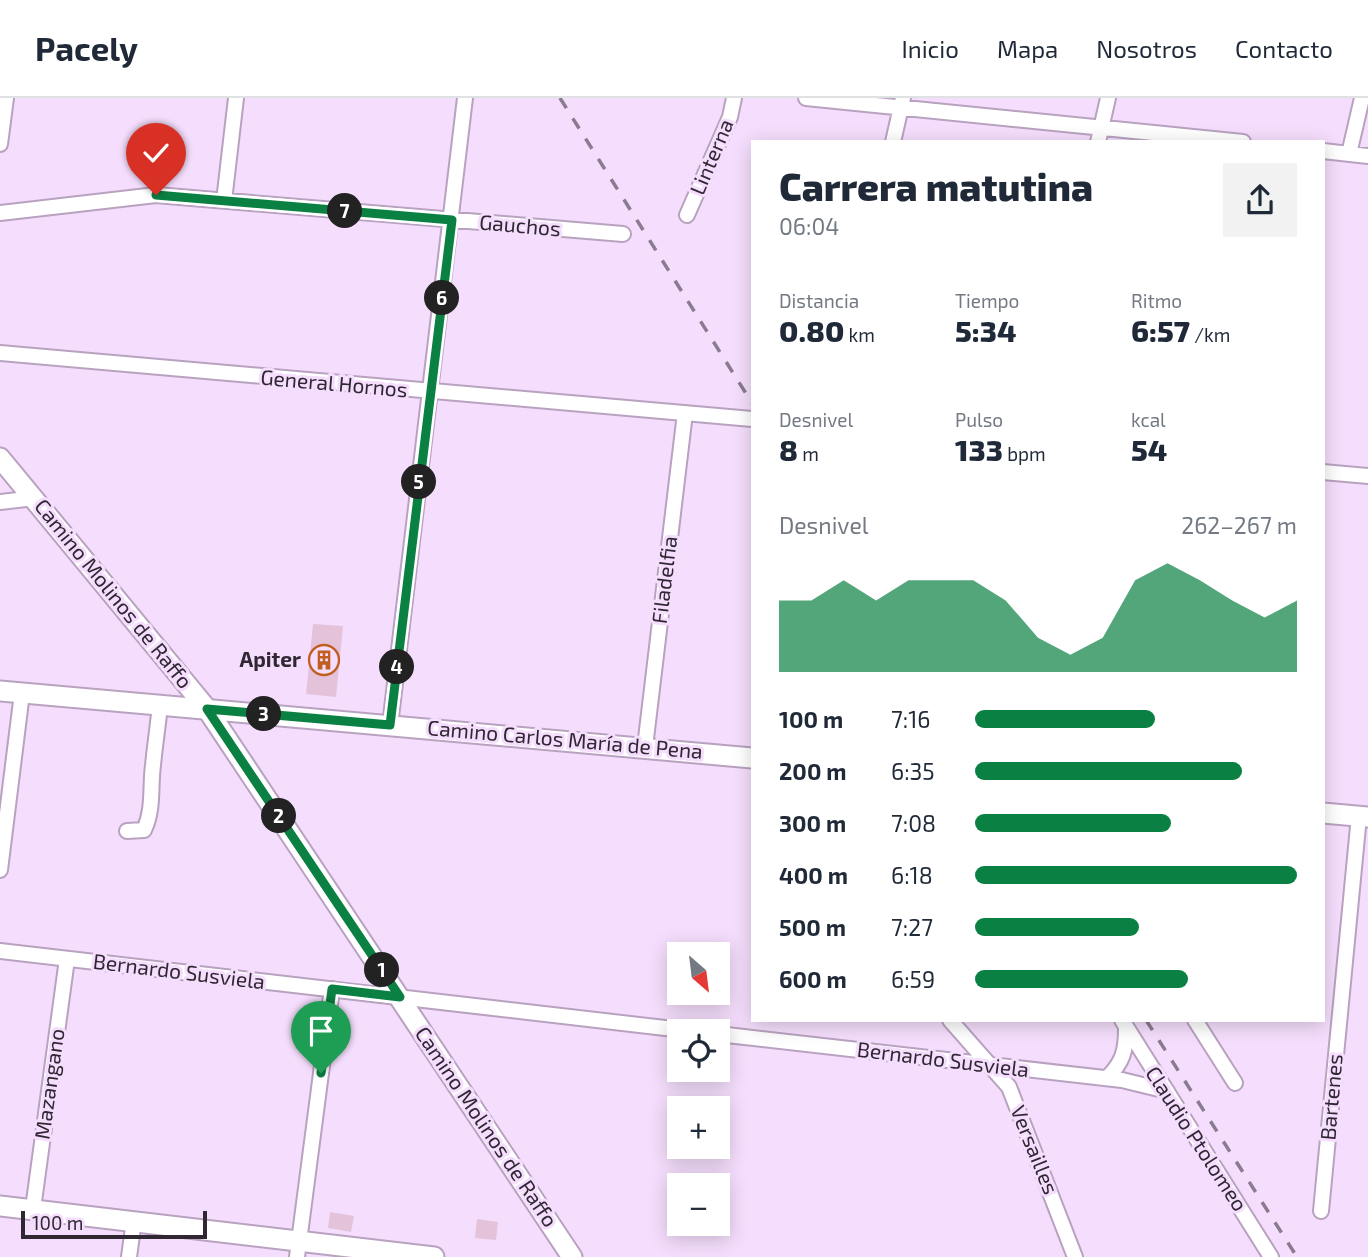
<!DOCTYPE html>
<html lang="es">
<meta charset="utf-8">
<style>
:root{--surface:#fff;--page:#f2f2f3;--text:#1f2937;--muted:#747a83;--line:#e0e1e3;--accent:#0b8043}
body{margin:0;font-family:"Exo 2",sans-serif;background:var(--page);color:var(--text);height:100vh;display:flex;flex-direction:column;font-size:26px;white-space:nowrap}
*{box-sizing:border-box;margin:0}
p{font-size:23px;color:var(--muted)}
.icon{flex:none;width:38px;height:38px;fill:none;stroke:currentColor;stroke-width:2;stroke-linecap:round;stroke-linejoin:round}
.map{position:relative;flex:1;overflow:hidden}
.panel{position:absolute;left:751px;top:42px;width:574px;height:882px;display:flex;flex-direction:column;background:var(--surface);border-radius:0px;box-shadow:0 4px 18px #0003}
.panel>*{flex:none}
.needle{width:46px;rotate:152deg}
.fabs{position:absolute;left:667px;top:844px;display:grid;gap:14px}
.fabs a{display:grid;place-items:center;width:63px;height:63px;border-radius:0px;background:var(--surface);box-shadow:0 4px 18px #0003;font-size:35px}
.scale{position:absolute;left:21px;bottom:18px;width:186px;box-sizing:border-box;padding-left:7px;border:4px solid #302733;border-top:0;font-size:19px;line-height:24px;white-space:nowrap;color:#302733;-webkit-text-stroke:5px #f5defd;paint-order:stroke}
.pin{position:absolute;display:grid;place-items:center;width:60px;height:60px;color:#fff;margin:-72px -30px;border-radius:50% 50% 50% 0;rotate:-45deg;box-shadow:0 0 7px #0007}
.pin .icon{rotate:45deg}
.km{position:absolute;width:35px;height:35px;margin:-18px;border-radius:50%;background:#222;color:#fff;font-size:19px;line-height:35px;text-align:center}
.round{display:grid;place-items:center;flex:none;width:74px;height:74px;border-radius:0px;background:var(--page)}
.overview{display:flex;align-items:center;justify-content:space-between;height:119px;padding:0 28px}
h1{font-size:38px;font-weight:800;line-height:52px}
.metrics{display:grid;grid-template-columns:repeat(3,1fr);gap:10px;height:119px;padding:7px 28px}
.metrics div{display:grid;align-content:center}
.metrics b{font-size:30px;font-weight:800}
.metrics small{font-size:19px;font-weight:400}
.metrics p{font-size:19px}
.chart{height:196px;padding:14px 28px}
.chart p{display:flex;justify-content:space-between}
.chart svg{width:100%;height:126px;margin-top:7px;fill:var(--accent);opacity:.7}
ul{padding:0 28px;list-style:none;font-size:23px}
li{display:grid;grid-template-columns:112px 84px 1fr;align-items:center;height:52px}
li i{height:18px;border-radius:9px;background:var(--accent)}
header{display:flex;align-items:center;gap:42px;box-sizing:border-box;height:98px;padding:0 35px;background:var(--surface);border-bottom:2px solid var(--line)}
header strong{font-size:33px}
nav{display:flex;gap:38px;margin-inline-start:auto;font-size:24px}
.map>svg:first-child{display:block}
</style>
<header>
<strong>Pacely</strong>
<nav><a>Inicio</a><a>Mapa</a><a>Nosotros</a><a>Contacto</a></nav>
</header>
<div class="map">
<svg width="1368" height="1159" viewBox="0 0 1368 1159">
<rect width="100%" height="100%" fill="#f5defd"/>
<path fill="#e3c2da" d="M313 526 343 528 336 599 306 596Z
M330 1114 354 1118 351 1134 328 1130Z
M477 1121 498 1124 496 1142 475 1140Z"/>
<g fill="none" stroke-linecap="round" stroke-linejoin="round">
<g stroke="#b9a2c0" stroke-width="18">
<path id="street" d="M806 0 1243 44
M893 44 903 0
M1098 44 1108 0
M0 46 6 0
M1323 53 1368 58
M1349 56 1362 0
M224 103 236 0
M0 115 156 97 623 136
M687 117 730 19 734 0
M0 255 752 321
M1323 374 1368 378
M0 404 35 400
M390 627 465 0
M645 649 685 315
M127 733 144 732C154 711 150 689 153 667 155 647 158 627 160 607
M0 772 22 595
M0 853 691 933
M950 922 1009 989 1075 1159
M1122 922 1271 1159
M1195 922 1235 985
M718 936 1122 982 1167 993
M1107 980C1123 964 1126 953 1126 930
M33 1111 67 861
M1321 1113 1359 718
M129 1159 134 1122
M297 1159 332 891"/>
</g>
<g stroke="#b9a2c0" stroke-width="23">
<path id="secondary" d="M0 360 207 611 572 1159
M0 593 752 660
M1323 715 1368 719
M0 1108 434 1159"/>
</g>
<use href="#street" stroke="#fff" stroke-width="14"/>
<use href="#secondary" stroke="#fff" stroke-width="19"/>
<path stroke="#8a7b8f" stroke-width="3.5" stroke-dasharray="12 12" stroke-linecap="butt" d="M560 0 752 305
M1146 922 1297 1159"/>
</g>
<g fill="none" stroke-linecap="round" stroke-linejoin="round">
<g stroke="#fff" stroke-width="14">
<path id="route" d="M156 97 452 122 390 627 207 611 400 899 332 891 321 975"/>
</g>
<use href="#route" stroke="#0b8043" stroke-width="9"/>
</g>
<defs>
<g id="building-ring" transform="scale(1.575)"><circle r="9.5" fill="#f5defd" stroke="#c15f21" stroke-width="1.5"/><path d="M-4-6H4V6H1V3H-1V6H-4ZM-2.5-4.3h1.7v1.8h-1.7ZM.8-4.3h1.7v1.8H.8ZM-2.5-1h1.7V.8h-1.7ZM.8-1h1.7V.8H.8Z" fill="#c15f21"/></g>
</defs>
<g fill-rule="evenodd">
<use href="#building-ring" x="324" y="562"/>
</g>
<g text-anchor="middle" stroke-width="6" stroke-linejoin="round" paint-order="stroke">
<g font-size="21" fill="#302733" stroke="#f5defd">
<text transform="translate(712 59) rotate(-67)" y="7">Linterna</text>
<text transform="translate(520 128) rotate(5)" y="7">Gauchos</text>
<text transform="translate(334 286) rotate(5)" y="7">General Hornos</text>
<text transform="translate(665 482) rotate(-83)" y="7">Filadelfia</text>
<text transform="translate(113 496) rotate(51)" y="7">Camino Molinos de Raffo</text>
<text transform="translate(565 642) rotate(5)" y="7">Camino Carlos María de Pena</text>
<text transform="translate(179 874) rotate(7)" y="7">Bernardo Susviela</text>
<text transform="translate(943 962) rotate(7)" y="7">Bernardo Susviela</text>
<text transform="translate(50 986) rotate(-82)" y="7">Mazangano</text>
<text transform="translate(1332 999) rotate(-85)" y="7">Bartenes</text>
<text transform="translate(486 1029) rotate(56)" y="7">Camino Molinos de Raffo</text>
<text transform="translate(1196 1041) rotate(57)" y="7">Claudio Ptolomeo</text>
<text transform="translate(1034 1052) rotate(68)" y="7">Versailles</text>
</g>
<g font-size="21" font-weight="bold" fill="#302733" stroke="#f5defd" text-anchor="end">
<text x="301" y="569">Apiter</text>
</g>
</g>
</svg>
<div class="fabs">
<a><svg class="needle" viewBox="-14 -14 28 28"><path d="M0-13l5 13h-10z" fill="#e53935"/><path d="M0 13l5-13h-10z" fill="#747a83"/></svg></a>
<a><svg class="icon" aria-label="locate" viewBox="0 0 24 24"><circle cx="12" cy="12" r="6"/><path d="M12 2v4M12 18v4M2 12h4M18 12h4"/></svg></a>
<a>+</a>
<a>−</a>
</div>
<div class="scale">100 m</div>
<div class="pin" style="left:321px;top:975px;background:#1e9e55"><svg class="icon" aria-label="arrive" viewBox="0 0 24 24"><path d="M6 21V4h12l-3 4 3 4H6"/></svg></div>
<div class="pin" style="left:156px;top:97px;background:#d93025"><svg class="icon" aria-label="check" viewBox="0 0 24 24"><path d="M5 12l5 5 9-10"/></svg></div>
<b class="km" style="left:382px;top:872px">1</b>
<b class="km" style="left:279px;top:718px">2</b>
<b class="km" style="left:264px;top:616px">3</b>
<b class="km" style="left:397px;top:569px">4</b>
<b class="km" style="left:419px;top:384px">5</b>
<b class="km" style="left:442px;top:200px">6</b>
<b class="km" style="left:345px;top:113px">7</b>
<section class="panel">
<div class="overview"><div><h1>Carrera matutina</h1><p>06:04</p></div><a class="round"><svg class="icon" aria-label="share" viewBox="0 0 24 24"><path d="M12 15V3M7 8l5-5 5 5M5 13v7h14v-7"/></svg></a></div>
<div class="metrics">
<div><p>Distancia</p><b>0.80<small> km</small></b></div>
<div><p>Tiempo</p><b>5:34</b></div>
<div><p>Ritmo</p><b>6:57<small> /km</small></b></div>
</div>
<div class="metrics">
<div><p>Desnivel</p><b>8<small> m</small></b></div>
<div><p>Pulso</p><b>133<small> bpm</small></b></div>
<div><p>kcal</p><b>54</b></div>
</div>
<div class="chart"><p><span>Desnivel</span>262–267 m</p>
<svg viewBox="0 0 160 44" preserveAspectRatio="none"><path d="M0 44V19L10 19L20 12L30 19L40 12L50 12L60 12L70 19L80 32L90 38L100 32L110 12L120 6L130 12L140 19L150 25L160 19V44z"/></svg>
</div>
<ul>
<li><b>100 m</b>7:16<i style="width:56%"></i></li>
<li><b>200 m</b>6:35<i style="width:83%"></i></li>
<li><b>300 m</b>7:08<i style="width:61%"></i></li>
<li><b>400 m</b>6:18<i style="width:100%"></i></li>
<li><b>500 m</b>7:27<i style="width:51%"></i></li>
<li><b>600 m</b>6:59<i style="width:66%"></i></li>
</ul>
</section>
</div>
